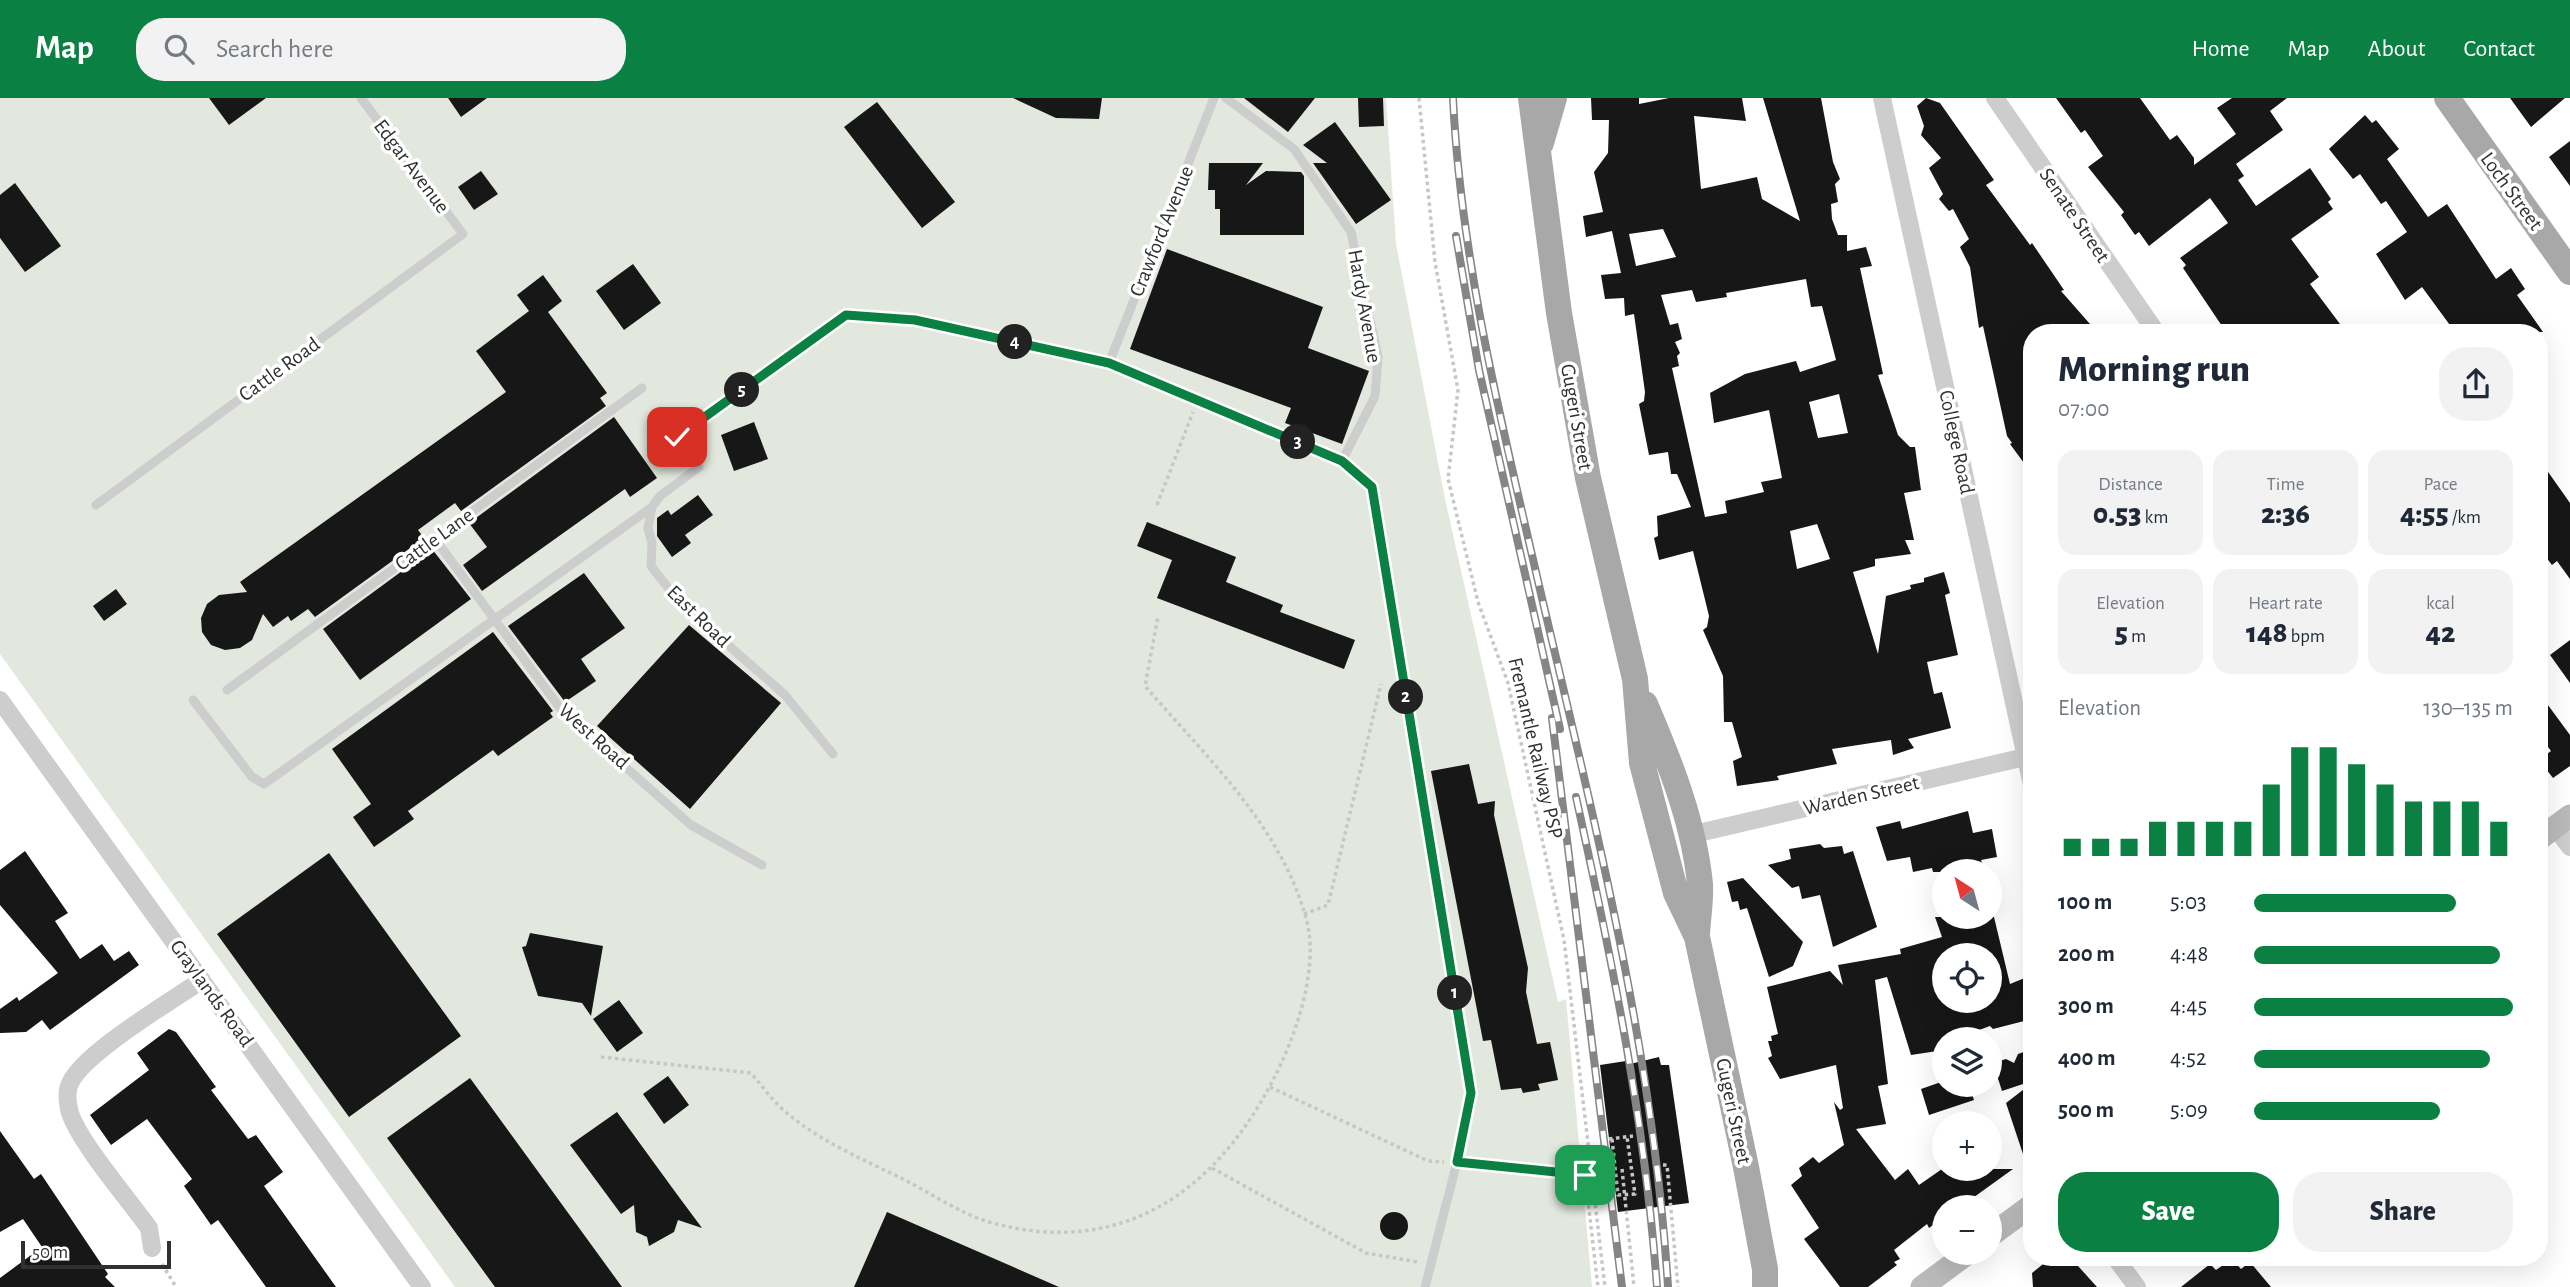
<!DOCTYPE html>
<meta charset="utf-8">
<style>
:root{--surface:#fff;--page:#f2f2f3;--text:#1f2937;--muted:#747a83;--accent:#0b8043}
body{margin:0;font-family:"Alegreya Sans",sans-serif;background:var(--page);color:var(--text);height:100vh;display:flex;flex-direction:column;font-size:26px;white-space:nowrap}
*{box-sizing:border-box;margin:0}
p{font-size:23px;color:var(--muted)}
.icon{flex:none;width:38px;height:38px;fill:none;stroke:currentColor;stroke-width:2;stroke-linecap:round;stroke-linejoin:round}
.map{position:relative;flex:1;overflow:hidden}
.panel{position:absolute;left:2023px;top:226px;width:525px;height:942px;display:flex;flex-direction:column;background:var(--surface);border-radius:28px;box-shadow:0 7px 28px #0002}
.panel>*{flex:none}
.needle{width:46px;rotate:324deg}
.fabs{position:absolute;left:1932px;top:761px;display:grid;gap:14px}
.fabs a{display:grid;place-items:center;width:70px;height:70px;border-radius:50%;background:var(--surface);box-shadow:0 7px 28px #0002;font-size:35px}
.scale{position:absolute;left:21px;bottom:18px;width:150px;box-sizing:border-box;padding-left:7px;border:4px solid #303030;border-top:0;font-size:19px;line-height:24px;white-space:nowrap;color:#303030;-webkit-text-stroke:5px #fff;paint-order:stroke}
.pin{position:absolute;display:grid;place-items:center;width:60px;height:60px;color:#fff;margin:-30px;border-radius:14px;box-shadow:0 4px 10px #0006}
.km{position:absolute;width:35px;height:35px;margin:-18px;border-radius:50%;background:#222;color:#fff;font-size:19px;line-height:35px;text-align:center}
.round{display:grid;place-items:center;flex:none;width:74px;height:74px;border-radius:28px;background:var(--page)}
.head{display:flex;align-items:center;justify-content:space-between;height:119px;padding:0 35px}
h1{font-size:38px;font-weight:800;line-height:52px}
.stats{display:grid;grid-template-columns:repeat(3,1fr);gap:10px;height:119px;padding:7px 35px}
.stats div{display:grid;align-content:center;border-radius:18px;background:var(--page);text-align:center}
.stats b{font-size:30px;font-weight:800}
.stats small{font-size:19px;font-weight:400}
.stats p{font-size:19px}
.chart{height:196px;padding:14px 35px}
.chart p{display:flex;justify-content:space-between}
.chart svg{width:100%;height:126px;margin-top:7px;stroke:var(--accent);stroke-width:6}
.button{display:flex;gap:14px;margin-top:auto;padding:14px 35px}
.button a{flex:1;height:80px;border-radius:28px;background:var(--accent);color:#fff;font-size:28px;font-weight:800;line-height:80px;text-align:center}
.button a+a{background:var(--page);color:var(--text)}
ul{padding:0 35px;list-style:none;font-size:23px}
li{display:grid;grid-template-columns:112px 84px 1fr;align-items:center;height:52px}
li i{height:18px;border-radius:9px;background:var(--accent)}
header{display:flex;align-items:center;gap:42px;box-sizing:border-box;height:98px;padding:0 35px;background:var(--accent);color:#fff}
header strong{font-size:33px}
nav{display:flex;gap:38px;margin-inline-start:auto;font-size:24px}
.search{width:490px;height:63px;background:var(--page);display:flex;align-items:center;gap:18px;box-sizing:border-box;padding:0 24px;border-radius:28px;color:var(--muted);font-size:26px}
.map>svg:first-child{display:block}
</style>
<header>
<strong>Map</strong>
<div class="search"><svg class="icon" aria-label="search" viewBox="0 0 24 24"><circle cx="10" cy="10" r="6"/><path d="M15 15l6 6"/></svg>Search here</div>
<nav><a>Home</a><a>Map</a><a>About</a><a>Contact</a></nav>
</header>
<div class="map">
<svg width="2570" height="1189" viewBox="0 0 2570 1189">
<rect width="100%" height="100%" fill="#fff"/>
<path fill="#e2e8dd" d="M0 0H1386L1396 146 1445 401 1558 904 1566 901 1592 1189H455L0 556Z"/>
<path fill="#171717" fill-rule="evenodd" d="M209 0H266L229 27Z
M448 0H487L461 19Z
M1013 0H1102L1099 21 1056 20Z
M1244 0H1315L1288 34Z
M1358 0H1383L1384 28 1359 29Z
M1591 0H1639V6L1669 0H1742L1746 23 1694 18 1701 91 1757 79 1762 101 1800 123 1763 0H1821L1833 64 1840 81 1835 86 1838 104 1831 106 1832 121 1838 137H1847V153L1866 149 1872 168 1860 170 1883 276 1878 277 1898 337 1910 349H1915L1921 392 1904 395 1914 442H1905L1911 456 1875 461V468L1853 474 1878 556 1886 498 1911 491 1910 487 1924 484V480L1944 474 1950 495 1945 497 1958 557 1927 564 1934 596 1942 594 1951 630 1908 641 1914 650 1893 657 1891 642 1832 651 1837 666 1777 678 1779 682 1737 688 1733 663 1742 659 1732 624H1724L1723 578 1703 532 1707 529 1709 518 1693 453 1659 462 1654 440 1658 438 1657 418 1691 409 1677 376H1671L1668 354 1649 357 1639 306 1644 303 1645 294 1634 216 1625 218 1624 200 1605 201 1601 177 1621 175 1612 133 1586 139 1583 118 1603 114 1594 74 1608 55 1609 22H1592ZM1663 131 1676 159 1636 168 1629 136ZM1806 181 1811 209 1822 208 1836 262 1800 274 1796 263 1745 276 1710 295 1714 325 1769 312 1782 380 1761 384 1764 394 1725 403 1727 415 1705 419 1672 270 1679 268 1677 258 1680 255 1675 244 1682 241 1678 225 1670 227 1661 197 1692 192 1696 204 1727 199 1726 195ZM1839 296 1848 335 1818 340 1809 304ZM1817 426 1830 461 1797 471 1790 433Z
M1926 0 1940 5 1994 82 1986 87 2030 147 2032 145 2064 192 2061 193 2097 234H2032V376L2010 346 2012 345 2007 338 1983 228 1979 230 1970 169 1960 149 1969 141 1953 111 1949 113 1939 101 1943 96 1929 70 1941 60 1921 37 1924 28 1917 8Z
M2056 0H2140L2170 42 2177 37 2194 60V67L2236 36 2217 10 2232 0H2287L2270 13 2283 32 2236 66 2244 78 2238 82 2256 108 2310 70 2331 101 2328 104 2333 111 2291 141 2319 179 2310 186 2346 234H2226L2183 170 2186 167 2180 160 2228 125 2210 100 2149 148 2139 134 2135 137 2121 117 2124 114 2088 69 2103 58 2085 32 2081 35Z
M2510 0H2565L2531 29Z
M877 4 955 104 922 130 844 29Z
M2365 17 2372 25 2376 22 2399 51 2387 61 2428 119 2447 106 2496 181 2511 170 2525 191 2517 197 2543 234H2455L2422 189 2405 202 2376 156 2407 134 2386 103 2381 106 2360 76 2353 81 2329 51Z
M1335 24 1391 102 1356 126 1313 65H1327L1303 47Z
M2570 43V88L2549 59Z
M1209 65H1263L1246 87 1266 73 1301 74 1304 78V137H1220V111H1215V92H1208Z
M481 73 498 96 474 112 458 89Z
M15 85 61 148 25 174 0 140V97Z
M1167 151 1323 209 1308 250 1369 273 1342 346 1285 325 1291 310 1130 251Z
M633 166 661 205 624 232 596 193Z
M543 177 562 203 548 214 607 295 600 300 606 308 461 413 455 405 418 432 424 440 315 519 308 511 291 523 288 518 273 529 263 516 252 542 240 550 225 552 211 547 202 534 201 520 207 506 219 497 247 494 240 484 506 294 476 253 529 213 517 197Z
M614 319 657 380 630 399 625 391 482 493 463 467 487 449 469 425Z
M754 324 768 361 734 373 721 337Z
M2539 361 2570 405V481L2557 463 2552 467 2539 450Z
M698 397 713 417 685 437 691 445 672 459 657 438V420L668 412 671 417Z
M1147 424 1236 459 1226 484 1283 507 1280 514 1355 542 1344 571 1157 500 1172 462 1137 448Z
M432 451 471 501 360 582 323 531Z
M584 475 625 530 581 561 596 583 565 604 508 528Z
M116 491 127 506 104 523 93 508Z
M689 527 781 605 690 711 597 628Z
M493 534 553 613 550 615 553 619 498 658 493 652 408 713 414 721 374 749 353 719 371 706 332 651Z
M2570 542V585L2550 557Z
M2539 595 2570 637V668L2553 680 2539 662 2551 653 2539 637Z
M1469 666 1478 706 1495 703 1494 717 1528 870 1526 894 1537 946 1550 944 1558 982 1538 986 1540 992 1523 995 1521 990 1501 992 1491 942 1483 943 1431 673Z
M1968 713 1973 735 1992 731 1997 759 1981 762 1986 774H1933L1932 770 1913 774 1910 759 1887 763 1876 729 1900 723 1902 731Z
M1820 746 1824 750 1842 748 1844 756 1853 753 1877 829 1833 849 1820 797 1802 801 1799 788 1792 790 1768 767 1791 761 1789 751Z
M25 753 68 815 55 823 80 861 102 846 114 863 129 853 139 867 50 932 42 922 26 934 0 935V911L17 899 19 903 58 875 0 807V772Z
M329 755 461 938 349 1019 217 836Z
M1743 780 1803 844 1793 868 1769 879 1747 810 1740 812 1738 803 1732 804 1727 784Z
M1935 819H1994L2010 886 2032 877V921L1993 931 1990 928 1960 939V942H1944V952L1911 957 1887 879 1875 882 1888 986 1878 988 1886 1026 1856 1031 1895 1082 1908 1071 1919 1087 1942 1071H2013L1963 1107 1944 1110V1119L1929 1130 1927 1126 1894 1152 1900 1161 1894 1164 1897 1167 1868 1189H1840L1804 1141 1819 1130 1791 1087 1802 1078 1799 1070 1813 1059 1819 1065 1844 1047 1834 1004 1840 1012 1843 1010 1836 967 1780 981 1768 960 1772 958 1768 943H1772L1771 938 1778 936 1767 889 1830 873 1843 887 1838 867 1901 856 1900 851 1942 839ZM1944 858H1990V903H1944Z
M530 835 603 848 591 918 582 905 538 898 522 849 526 848Z
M619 902 643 935 617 954 593 921Z
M169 931 176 934 216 989 211 992 248 1041 256 1037 283 1074 264 1088 336 1189H266L218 1122 211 1127 184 1088 192 1081 147 1021 111 1047 90 1017 149 972 137 955Z
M2032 951V983L2002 993 1993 965 2006 961 2014 965 2018 956Z
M1659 959 1661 967H1669L1689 1105 1618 1114 1600 967 1626 963V967Z
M668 978 689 1007 664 1026 643 996Z
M470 980 622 1189H495L387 1040Z
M1944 983V987H1969L1974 1002 1929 1017 1921 991Z
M2032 985V1073L2029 1074 2006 1005Z
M617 1014 676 1095 702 1130 678 1122 674 1134 649 1148 647 1139 636 1134 634 1107 621 1116 570 1047Z
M0 1033 34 1081 41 1076 108 1176 105 1179 115 1189H0V1180L42 1149 23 1121 0 1134Z
M1380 1128a14 14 0 1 1 28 0a14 14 0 1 1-28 0Z
M887 1114 1059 1189H854Z
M2053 1158H2069L2097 1189H2033L2032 1175Z
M2232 1161 2241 1171 2250 1164 2271 1189H2181L2210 1166 2216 1172Z"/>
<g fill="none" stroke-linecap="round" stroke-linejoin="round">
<path stroke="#c7c7c7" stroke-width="3.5" stroke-dasharray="3.5 3.5" stroke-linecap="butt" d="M1419 0 1435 164 1458 292 1448 381 1478 504 1508 585 1564 842 1605 1189
M1157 407 1193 314
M1304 816 1328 807 1381 586
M601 959 751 975C763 989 774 1005 788 1016 822 1044 862 1061 901 1080 929 1094 959 1115 989 1124 1119 1161 1215 1095 1273 982 1295 940 1319 872 1307 824 1283 730 1207 660 1145 588L1158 519
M1270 989 1428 1063 1444 1064
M1609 1041 1633 1038
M1612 1041 1618 1097 1635 1096 1627 1039
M1469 1066 1585 1077 1598 1189
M1663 1067H1667L1678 1189
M1212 1070 1366 1155 1418 1164
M1622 1071 1634 1189
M162 1166 176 1189"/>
<path stroke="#cdcdcd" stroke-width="9" d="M1226 0 1294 51 1351 134 1378 259 1375 298 1342 363 1372 389 1471 995 1457 1064 1425 1189
M1109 265 1214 0
M677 339 846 217 915 222 1109 265 1342 363
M699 369 660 398 652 409 648 430 652 445 651 468 680 505 785 597 833 656
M96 407 463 136 361 0
M435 441 563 614 691 727 762 767
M227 592 642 290
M193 602 252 679 264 686 652 409"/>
<path stroke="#cdcdcd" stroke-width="18" d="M1882 0 2032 687
M1995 0 2156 234
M0 602 422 1189
M2555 729 2570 749
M1690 737 2025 659 2032 655
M152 1150 149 1130C129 1102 80 1045 70 1015 68 1007 66 996 69 988 78 958 173 902 202 882
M2114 1158 2137 1189"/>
<path stroke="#bababa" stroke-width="23" d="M2539 741 2570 718
M1990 1138 2032 1107
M1922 1189 1968 1155"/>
<path stroke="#a8a8a8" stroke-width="26" d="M1531 0 1559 215 1588 380 1635 581 1642 665 1676 795 1697 839 1746 1069 1765 1171V1189
M2447 0 2570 174
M1541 45 1554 0
M1645 606C1669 662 1694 724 1700 786 1701 802 1698 819 1697 835"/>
<g stroke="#858585" stroke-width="8">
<path id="rail" d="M1453 0C1460 146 1493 289 1526 431 1583 681 1652 932 1668 1189
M1456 138 1479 272 1560 631
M1552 620 1622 1189
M1576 699C1612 862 1645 1022 1657 1189"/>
</g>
<use href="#rail" stroke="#fff" stroke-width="5" stroke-dasharray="16" stroke-linecap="butt"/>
</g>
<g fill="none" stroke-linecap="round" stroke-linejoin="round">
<g stroke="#fff" stroke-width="14">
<path id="route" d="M677 339 846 217 915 222 1109 265 1342 363 1372 389 1471 995 1457 1064 1585 1077"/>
</g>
<use href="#route" stroke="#0b8043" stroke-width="9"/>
</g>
<g text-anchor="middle" stroke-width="7" stroke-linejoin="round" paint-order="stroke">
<g font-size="21" fill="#303030" stroke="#fff">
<text transform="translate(412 68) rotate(53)" y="7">Edgar Avenue</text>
<text transform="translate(2512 93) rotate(54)" y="7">Loch Street</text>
<text transform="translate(2075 117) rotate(56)" y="7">Senate Street</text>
<text transform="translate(1161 133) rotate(-68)" y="7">Crawford Avenue</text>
<text transform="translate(1365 208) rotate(80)" y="7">Hardy Avenue</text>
<text transform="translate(279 271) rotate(-36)" y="7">Cattle Road</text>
<text transform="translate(1577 319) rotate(80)" y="7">Gugeri Street</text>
<text transform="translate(1957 344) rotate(78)" y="7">College Road</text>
<text transform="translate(434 441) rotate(-36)" y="7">Cattle Lane</text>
<text transform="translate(699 518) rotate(44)" y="7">East Road</text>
<text transform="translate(594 638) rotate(42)" y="7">West Road</text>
<text transform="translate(1536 650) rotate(77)" y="7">Fremantle Railway PSP</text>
<text transform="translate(1861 697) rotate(-13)" y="7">Warden Street</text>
<text transform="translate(212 895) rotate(54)" y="7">Graylands Road</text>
<text transform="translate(1734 1013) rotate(78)" y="7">Gugeri Street</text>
</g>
</g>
</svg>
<div class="fabs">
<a><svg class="needle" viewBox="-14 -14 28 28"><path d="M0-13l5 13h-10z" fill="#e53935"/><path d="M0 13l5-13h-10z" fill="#747a83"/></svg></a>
<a><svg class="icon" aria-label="locate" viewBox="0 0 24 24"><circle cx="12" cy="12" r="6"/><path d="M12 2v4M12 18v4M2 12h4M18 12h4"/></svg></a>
<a><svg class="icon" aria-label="layers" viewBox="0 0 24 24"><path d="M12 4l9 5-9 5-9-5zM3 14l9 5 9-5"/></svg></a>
<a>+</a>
<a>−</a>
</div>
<div class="scale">50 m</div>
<div class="pin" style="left:1585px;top:1077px;background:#1e9e55"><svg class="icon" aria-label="arrive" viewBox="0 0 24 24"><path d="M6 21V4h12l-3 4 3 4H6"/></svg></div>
<div class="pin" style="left:677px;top:339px;background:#d93025"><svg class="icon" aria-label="check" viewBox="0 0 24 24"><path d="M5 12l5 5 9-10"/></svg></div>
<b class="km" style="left:1455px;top:895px">1</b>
<b class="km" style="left:1406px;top:599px">2</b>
<b class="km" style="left:1298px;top:344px">3</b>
<b class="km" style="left:1015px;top:244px">4</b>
<b class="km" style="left:742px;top:292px">5</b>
<section class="panel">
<div class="head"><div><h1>Morning run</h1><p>07:00</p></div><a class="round"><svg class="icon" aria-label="share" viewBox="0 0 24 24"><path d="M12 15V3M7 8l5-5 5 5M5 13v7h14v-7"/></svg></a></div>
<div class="stats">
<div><p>Distance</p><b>0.53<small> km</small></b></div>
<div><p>Time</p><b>2:36</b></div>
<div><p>Pace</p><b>4:55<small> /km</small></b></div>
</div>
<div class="stats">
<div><p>Elevation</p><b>5<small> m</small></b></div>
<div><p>Heart rate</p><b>148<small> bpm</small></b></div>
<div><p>kcal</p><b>42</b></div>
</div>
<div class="chart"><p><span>Elevation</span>130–135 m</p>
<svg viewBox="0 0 160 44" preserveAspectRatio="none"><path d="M5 44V38M15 44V38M25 44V38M35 44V32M45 44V32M55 44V32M65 44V32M75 44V19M85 44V6M95 44V6M105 44V12M115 44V19M125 44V25M135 44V25M145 44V25M155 44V32"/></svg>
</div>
<ul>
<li><b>100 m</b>5:03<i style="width:78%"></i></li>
<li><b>200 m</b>4:48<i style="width:95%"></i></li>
<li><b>300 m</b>4:45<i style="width:100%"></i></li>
<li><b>400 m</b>4:52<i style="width:91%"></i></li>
<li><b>500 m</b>5:09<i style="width:72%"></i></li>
</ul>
<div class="button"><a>Save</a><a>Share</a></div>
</section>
</div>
